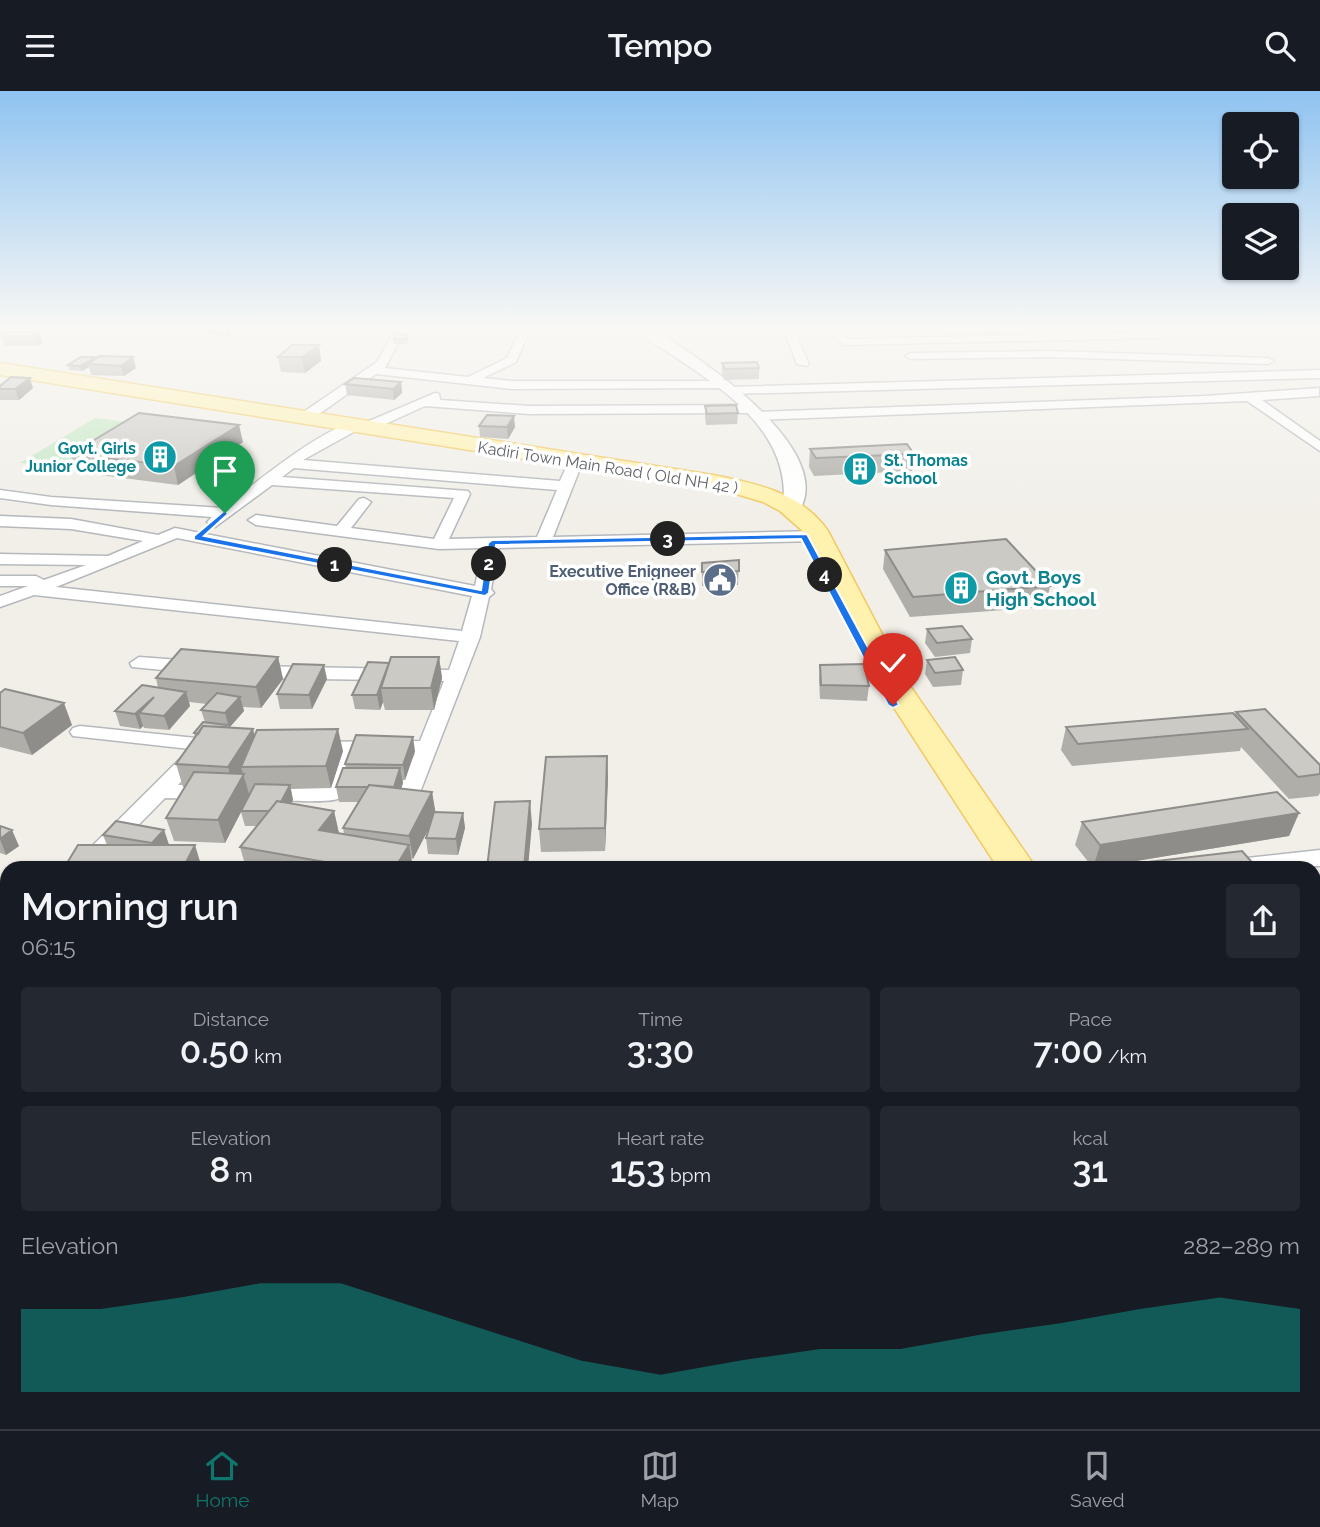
<!DOCTYPE html>
<meta charset="utf-8">
<style>
:root{--surface:#171b24;--page:#242831;--text:#f1f3f6;--muted:#9ea1a6;--line:#363941;--accent:#0f766e}
body{margin:0;font-family:Raleway,sans-serif;background:var(--page);color:var(--text);height:100vh;display:flex;flex-direction:column;font-size:26px;white-space:nowrap}
*{box-sizing:border-box;margin:0}
p{font-size:23px;color:var(--muted)}
.icon{flex:none;width:38px;height:38px;fill:none;stroke:currentColor;stroke-width:2;stroke-linecap:round;stroke-linejoin:round}
.map{position:relative;flex:1;overflow:hidden}
.panel{position:absolute;left:0px;top:770px;width:1321px;height:569px;display:flex;flex-direction:column;background:var(--surface);border-radius:21px 21px 0 0;box-shadow:0 2px 5px #0004}
.panel>*{flex:none}
.controls{position:absolute;left:1222px;top:21px;display:grid;gap:14px}
.controls a{display:grid;place-items:center;width:77px;height:77px;border-radius:7px;background:var(--surface);box-shadow:0 2px 5px #0004;font-size:35px}
.pin{position:absolute;display:grid;place-items:center;width:60px;height:60px;color:#fff;margin:-72px -30px;border-radius:50% 50% 50% 0;rotate:-45deg;box-shadow:0 0 7px #0007}
.pin .icon{rotate:45deg}
.km{position:absolute;width:35px;height:35px;margin:-18px;border-radius:50%;background:#222;color:#fff;font-size:19px;line-height:35px;text-align:center}
.round{display:grid;place-items:center;flex:none;width:74px;height:74px;border-radius:7px;background:var(--page)}
.summary{display:flex;align-items:center;justify-content:space-between;height:119px;padding:0 21px}
h1{font-size:38px;font-weight:600;line-height:52px}
.stats{display:grid;grid-template-columns:repeat(3,1fr);gap:10px;height:119px;padding:7px 21px}
.stats div{display:grid;align-content:center;border-radius:7px;background:var(--page);text-align:center}
.stats b{font-size:35px;font-weight:600}
.stats small{font-size:19px;font-weight:400}
.stats p{font-size:19px}
.chart{height:196px;padding:14px 21px}
.chart p{display:flex;justify-content:space-between}
.chart svg{width:100%;height:126px;margin-top:7px;fill:var(--accent);opacity:.7}
header{display:flex;justify-content:space-between;align-items:center;height:91px;padding:0 21px;background:var(--surface);font-size:32px;font-weight:600}
.tabs{display:flex;justify-content:space-around;align-items:center;height:98px;border-top:2px solid var(--line);background:var(--surface);font-size:19px;color:var(--muted)}
.tabs a{display:grid;justify-items:center;gap:4px}
.tabs .on{color:var(--accent)}
.map>svg:first-child{display:block}
</style>
<header><svg class="icon" aria-label="menu" viewBox="0 0 24 24"><path d="M4 6h16M4 12h16M4 18h16"/></svg>Tempo<svg class="icon" aria-label="search" viewBox="0 0 24 24"><circle cx="10" cy="10" r="6"/><path d="M15 15l6 6"/></svg></header>
<div class="map">
<svg width="1320" height="1338" viewBox="0 0 1320 1338">
<rect width="100%" height="100%" fill="#f1efe8"/>
<path fill="#c5e8c5" d="M95 327 152 334 70 377 20 372Z"/>
<g fill="none" stroke-linecap="round" stroke-linejoin="round">
<g stroke="#b5b8bc" stroke-width="3">
<path id="minor" d="M396 237H406L385 277 468 286 507 267 521 237H531L516 271 483 287 512 290H724L728 291 729 296 1320 279V287L731 303 727 302 726 297 512 298 376 283 309 330H299V324L377 271Z
M783 237H793L809 273 807 275 797 273Z
M825 237H836L847 248 1158 241 1164 244 1158 247 844 254Z
M1050 260 1268 267 1274 270 1268 273 1050 266 911 268 905 265 911 262Z
M1319 297V305L1262 309 1320 350V360L1247 310 757 329 751 325 757 321 1205 305Z
M435 302 439 303 440 309 529 315 749 314 755 318 749 322 529 323 425 315 370 340 359 338 303 369 560 390 569 370 576 366 583 370 553 446 818 440 826 445 818 450 499 457 491 498 494 502 489 506 480 546 417 709 406 716 395 709 415 662H360C356 673 350 702 340 707 330 713 259 710 253 702L264 695H326L339 661 306 659 303 655 306 651 420 650 444 590 254 587 245 581 254 575 449 579 459 550 34 504 0 516V505L28 495H0V485H36L44 489 86 474 0 473V463L108 465 143 450 71 438 0 435V425L71 428 158 444 175 437 475 495 483 457 439 458 256 434 248 429 256 424 337 435 359 408 364 407 371 411 351 437 434 448 454 407 272 394 215 436 207 431 212 426 51 414 0 407V399L51 406 223 417C243 402 340 321 360 334ZM294 377 557 399 537 446 449 448 470 403 468 400 282 386ZM177 447 472 505 462 540 56 496Z
M139 566 194 570 203 576 194 582 132 576 130 572Z
M80 635 225 650 228 654 225 658 209 659 178 694H211L222 701 211 708 165 707 96 777H70L190 658 73 645 70 641 73 637Z
M1320 759V775L1217 777 1221 771 1229 769Z
M7 859V884L0 887V861Z
M7 1198V1242L0 1245V1200Z"/>
</g>
<g stroke="#b5b8bc" stroke-width="3">
<path id="tertiary" d="M634 237C639 237 646 236 650 237 661 240 673 251 682 257 720 282 834 364 799 420L792 422 783 416C792 346 730 302 678 268 664 258 646 250 634 237Z
M0 1167H7V1207H0Z
M1314 1301 1320 1302V1338H1297L1294 1332H1314Z"/>
</g>
<g stroke="#f2c960" stroke-width="3">
<path id="primary" d="M0 272 713 384C756 392 802 402 828 440L906 589 1036 777H998L876 589 805 442 780 420 763 411 733 402 675 392 0 284Z
M1314 1095 1320 1097V1181L1314 1179Z"/>
</g>
<use href="#minor" fill="#fff" fill-rule="evenodd"/>
<use href="#tertiary" fill="#fff" fill-rule="evenodd"/>
<use href="#primary" fill="#fff2af" fill-rule="evenodd"/>
</g>
<path fill="#afaea9" d="M205 237H237L228 245 206 242Z
M39 241 42 251 38 255H5L2 245Z
M408 244 409 249 406 253H393V248Z
M319 254 321 270 305 282 281 281 278 266Z
M96 266H133L136 277 124 285 91 284 89 276 82 280 69 279 68 274Z
M722 272 759 277V288L724 289 722 282Z
M401 291 402 302 394 309 347 304 345 293Z
M0 295 33 297 19 309H0Z
M705 315 738 322 737 333 706 334 705 326Z
M479 335 515 336 508 348 480 346Z
M243 351 178 394 76 381 71 363Z
M810 358 914 363 912 380 814 385 809 376Z
M885 459 1050 495 1046 516 910 526 883 478Z
M739 469 738 494 702 495V472Z
M927 538 972 548 970 562 935 566 925 552Z
M278 566 283 588 261 617 243 616 244 620 229 637 253 638 254 645 343 660 331 697 291 698 293 709 291 713 334 720 339 742 344 743 343 737 358 711H339L336 696 346 677 345 673 415 660 405 689H402L403 692 401 698 432 701 435 721 463 722 465 737 458 764 428 763 426 747 429 736 413 768 411 767 413 777H246L240 756 257 735H245L241 721 225 752 174 750 166 727 185 696H183L176 673 195 646 194 642 205 631 201 619 207 613 189 611 190 615 169 639 144 637 143 635 140 638 120 635 115 620 158 597 156 587Z
M439 566 442 587 434 619H385L383 611 380 619 355 618 352 604 389 572Z
M927 569 963 579 961 594 933 596 925 583Z
M820 574 869 595 867 610 820 608 819 589Z
M327 588 312 618H280L277 603Z
M0 602 72 634 32 664 0 656Z
M1236 621 1320 674V702L1318 705 1289 708 1241 656 1240 660 1072 675 1061 659 1066 636 1235 624Z
M607 665 608 687 605 760 541 761 539 738Z
M1299 722 1289 745 1093 777 1075 754 1082 731Z
M0 735 19 755 6 764 0 762Z
M164 739 169 754H107L103 744Z"/>
<path fill="#8f8d8a" d="M226 237H237L228 245Z
M39 241 42 251 38 255 35 245Z
M319 254 321 270 305 282 302 266Z
M96 266 88 273 89 276 82 280 80 275Z
M133 266 136 277 124 285 121 275Z
M30 287 33 297 19 309 15 298Z
M401 291 402 302 394 309 393 298Z
M514 325 515 336 508 348 507 336Z
M239 334 243 351 178 394 174 375Z
M278 566 283 588 261 617 256 596Z
M439 566 442 587 434 619 431 597Z
M392 572 381 597 383 611 380 619 377 604Z
M324 574 327 588 312 618 309 604Z
M186 601 190 615 169 639 164 625Z
M154 606 139 622 143 635 140 638 135 623Z
M240 606 244 620 229 637 225 622Z
M64 612 72 634 32 664 23 642Z
M253 638 258 660 241 676 250 706 241 720V721L225 752 218 729 234 699 228 676Z
M338 638 343 660 331 697 326 675Z
M413 646 415 660 405 689 403 674Z
M607 665 608 687 605 760V737Z
M400 677 403 692 397 711 394 696Z
M290 694 293 709 281 736 277 721Z
M432 701 436 724 413 768 409 745Z
M530 710 532 733 528 777H524Z
M334 720 339 743 319 739Z
M463 722 465 737 458 764 456 748Z
M1299 722 1289 745 1093 777 1100 754Z
M12 739 19 755 6 764 0 748Z
M164 739 169 754 157 768 152 752Z
M195 754 202 777H183Z
M409 754 413 777H395Z"/>
<path fill="#cccac5" stroke="#8f8d8a" stroke-width="2" d="M7 241H39L35 245H2Z
M396 243 408 244 405 248H393Z
M292 254H319L302 266H278Z
M99 265 133 266 121 275 88 273Z
M81 266H96L80 275 68 274Z
M757 271 759 277 725 278 722 272Z
M11 286 30 287 15 298H0V295Z
M354 287 401 291 393 298 345 293Z
M736 314 738 322 707 323 705 315Z
M139 322 239 334 174 375 71 363Z
M487 324 514 325 507 336 479 335Z
M907 353 914 363 816 367 810 358Z
M1006 448 1050 495 913 506 885 459Z
M739 469V480L702 481V472Z
M962 535 972 548 937 552 927 538Z
M181 558 278 566 256 596 156 587Z
M391 566H439L431 597H381Z
M955 566 963 579 935 582 927 569Z
M368 571 389 572 377 604H352Z
M293 573 324 574 309 604 277 603Z
M864 573 869 595 821 594 820 574Z
M142 594 186 601 164 625 139 622 154 606 135 623 115 620Z
M5 598 64 612 23 642 0 636V602Z
M217 602 240 606 225 622 201 619Z
M1265 618 1320 674V683L1298 686 1236 621Z
M1233 622 1248 638 1078 653 1066 636Z
M203 631 227 634 224 636 203 635 198 643 194 642Z
M203 635 253 638 228 676 176 673Z
M338 638 326 675 241 676 257 639Z
M356 644 413 646 403 674 345 673Z
M607 665 605 737 539 738 546 666Z
M343 677H400L394 696 369 694 368 696H336Z
M194 681 244 683 218 729 166 727Z
M255 693 290 694 281 711 277 710 269 720H241Z
M369 694 432 701 409 745 343 737Z
M1277 701 1299 722 1100 754 1082 731Z
M277 710 334 720 319 739 409 754 395 777H359L240 756Z
M530 710 524 777H487L495 711Z
M434 721 463 722 456 748 426 747Z
M116 730 164 739 152 752 103 744Z
M0 735 12 739 0 748Z
M78 754H195L183 777H64Z
M1242 760 1257 777H1097Z"/>
<linearGradient id="sky" x2="0" y2="1"><stop stop-color="#8fc3f1"/><stop offset="0.56" stop-color="#f9f8f5"/><stop offset="1" stop-color="#f9f8f5" stop-opacity="0"/></linearGradient>
<rect width="1320" height="424" fill="url(#sky)"/>
<path fill="#1a73e8" stroke="#fff" stroke-width="2" d="M225 419 228 423 204 445 481 499 488 452 492 449 807 443 899 614 893 617 888 614 801 448 496 454 489 502 485 505 194 449V445Z"/>
<defs>
<g id="building-disc" transform="scale(1.75)"><circle r="9.5" fill="#0f9aa8" stroke="#fff"/><path d="M-4-6H4V6H1V3H-1V6H-4ZM-2.5-4.3h1.7v1.8h-1.7ZM.8-4.3h1.7v1.8H.8ZM-2.5-1h1.7V.8h-1.7ZM.8-1h1.7V.8H.8Z" fill="#fff"/></g>
<g id="civic-disc" transform="scale(1.75)"><circle r="9.5" fill="#5c6f8a" stroke="#fff"/><path d="M-.6-6.5H3V-4.5H.6V-3L4-1V1h2V6H-6V1h2V-1L-.6-3ZM-1.2 2.5V6h2.4V2.5Z" fill="#fff"/></g>
</defs>
<g fill-rule="evenodd">
<use href="#building-disc" x="160" y="366"/>
<use href="#building-disc" x="860" y="378"/>
<use href="#civic-disc" x="720" y="489"/>
<use href="#building-disc" x="961" y="497"/>
</g>
<g text-anchor="middle" stroke-width="7" stroke-linejoin="round" paint-order="stroke">
<g font-size="16" font-weight="bold" fill="#0d838f" stroke="#fff" text-anchor="end">
<text x="136" y="363">Govt. Girls<tspan x="136" dy="18">Junior College</tspan></text>
<text x="884" y="375" text-anchor="start">St. Thomas<tspan x="884" dy="18">School</tspan></text>
</g>
<g font-size="16" fill="#5f6368" stroke="#fff">
<text transform="translate(608 376) rotate(9)" y="6">Kadiri Town Main Road ( Old NH 42 )</text>
</g>
<g font-size="16" font-weight="bold" fill="#4e5e75" stroke="#fff" text-anchor="end">
<text x="696" y="486">Executive Enigneer<tspan x="696" dy="18">Office (R&amp;B)</tspan></text>
</g>
<g font-size="19" font-weight="bold" fill="#0d838f" stroke="#fff" text-anchor="start">
<text x="986" y="493">Govt. Boys<tspan x="986" dy="22">High School</tspan></text>
</g>
</g>
</svg>
<div class="controls">
<a><svg class="icon" aria-label="locate" viewBox="0 0 24 24"><circle cx="12" cy="12" r="6"/><path d="M12 2v4M12 18v4M2 12h4M18 12h4"/></svg></a>
<a><svg class="icon" aria-label="layers" viewBox="0 0 24 24"><path d="M12 4l9 5-9 5-9-5zM3 14l9 5 9-5"/></svg></a>
</div>
<div class="pin" style="left:225px;top:422px;background:#1e9e55"><svg class="icon" aria-label="arrive" viewBox="0 0 24 24"><path d="M6 21V4h12l-3 4 3 4H6"/></svg></div>
<div class="pin" style="left:893px;top:614px;background:#d93025"><svg class="icon" aria-label="check" viewBox="0 0 24 24"><path d="M5 12l5 5 9-10"/></svg></div>
<b class="km" style="left:335px;top:474px">1</b>
<b class="km" style="left:489px;top:473px">2</b>
<b class="km" style="left:668px;top:448px">3</b>
<b class="km" style="left:825px;top:484px">4</b>
<section class="panel">
<div class="summary"><div><h1>Morning run</h1><p>06:15</p></div><a class="round"><svg class="icon" aria-label="share" viewBox="0 0 24 24"><path d="M12 15V3M7 8l5-5 5 5M5 13v7h14v-7"/></svg></a></div>
<div class="stats">
<div><p>Distance</p><b>0.50<small> km</small></b></div>
<div><p>Time</p><b>3:30</b></div>
<div><p>Pace</p><b>7:00<small> /km</small></b></div>
</div>
<div class="stats">
<div><p>Elevation</p><b>8<small> m</small></b></div>
<div><p>Heart rate</p><b>153<small> bpm</small></b></div>
<div><p>kcal</p><b>31</b></div>
</div>
<div class="chart"><p><span>Elevation</span>282–289 m</p>
<svg viewBox="0 0 160 44" preserveAspectRatio="none"><path d="M0 44V15L10 15L20 11L30 6L40 6L50 15L60 24L70 33L80 38L90 33L100 29L110 29L120 24L130 20L140 15L150 11L160 15V44z"/></svg>
</div>
</section>
</div>
<nav class="tabs">
<a class="on"><svg class="icon" aria-label="home" viewBox="0 0 24 24"><path d="M3 11l9-7 9 7M6 9v11h12V9"/></svg>Home</a>
<a><svg class="icon" aria-label="map" viewBox="0 0 24 24"><path d="M3 6l6-2 6 2 6-2v14l-6 2-6-2-6 2zM9 4v14M15 6v14"/></svg>Map</a>
<a><svg class="icon" aria-label="saved" viewBox="0 0 24 24"><path d="M7 4h10v16l-5-4-5 4z"/></svg>Saved</a>
</nav>
